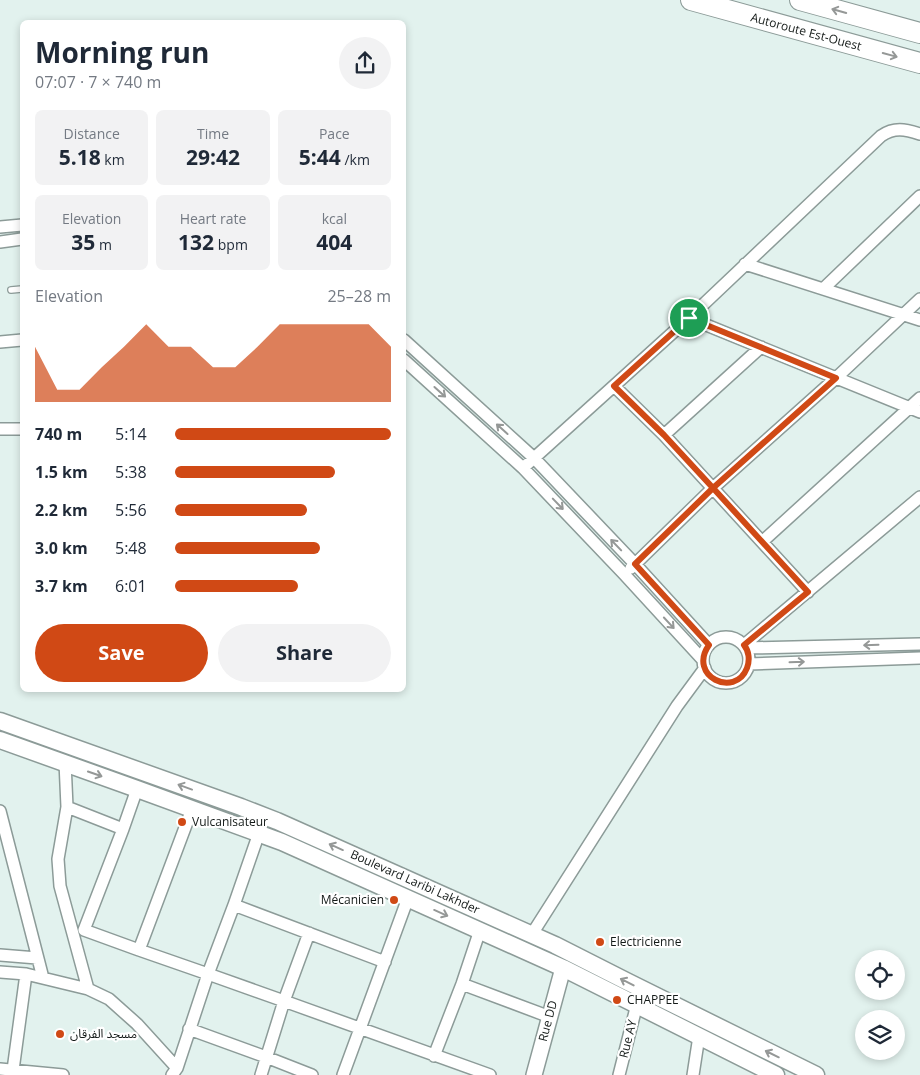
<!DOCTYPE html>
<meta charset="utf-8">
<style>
:root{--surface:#fff;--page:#f2f2f3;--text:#1f2937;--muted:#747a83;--accent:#d04915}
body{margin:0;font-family:"Open Sans","Noto Sans Arabic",sans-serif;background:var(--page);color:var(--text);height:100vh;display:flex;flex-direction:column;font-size:19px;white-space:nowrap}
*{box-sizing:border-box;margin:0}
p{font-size:16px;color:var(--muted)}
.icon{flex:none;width:28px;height:28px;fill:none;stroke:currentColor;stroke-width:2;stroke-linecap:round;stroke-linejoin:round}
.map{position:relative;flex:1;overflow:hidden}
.details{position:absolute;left:20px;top:20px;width:386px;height:672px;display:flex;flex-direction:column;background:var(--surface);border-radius:8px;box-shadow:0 2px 8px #0003}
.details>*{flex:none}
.buttons{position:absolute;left:855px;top:950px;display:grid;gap:10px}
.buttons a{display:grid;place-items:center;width:50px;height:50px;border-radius:50%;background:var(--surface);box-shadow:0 2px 8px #0003;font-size:25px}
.pin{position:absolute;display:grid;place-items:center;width:42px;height:42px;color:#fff;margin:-21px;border:2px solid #fff;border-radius:50%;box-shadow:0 1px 5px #0007}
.round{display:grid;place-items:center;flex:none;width:52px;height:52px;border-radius:26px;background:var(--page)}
.summary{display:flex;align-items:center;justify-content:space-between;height:85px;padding:0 15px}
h1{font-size:28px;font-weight:700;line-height:38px}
.figures{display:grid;grid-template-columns:repeat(3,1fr);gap:8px;height:85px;padding:5px 15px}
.figures div{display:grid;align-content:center;border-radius:8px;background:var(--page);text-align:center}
.figures b{font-size:21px;font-weight:700}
.figures small{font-size:14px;font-weight:400}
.figures p{font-size:14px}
.chart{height:140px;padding:10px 15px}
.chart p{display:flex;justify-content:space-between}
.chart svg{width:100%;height:90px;margin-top:5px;fill:var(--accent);opacity:.7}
.action{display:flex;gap:10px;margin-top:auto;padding:10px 15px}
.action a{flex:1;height:58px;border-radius:30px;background:var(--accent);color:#fff;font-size:20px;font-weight:700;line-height:58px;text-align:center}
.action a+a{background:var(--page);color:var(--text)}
ul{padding:0 15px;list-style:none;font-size:16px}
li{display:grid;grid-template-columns:80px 60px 1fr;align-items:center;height:38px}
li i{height:12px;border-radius:6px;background:var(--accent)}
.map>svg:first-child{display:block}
</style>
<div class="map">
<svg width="920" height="1075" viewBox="0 0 920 1075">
<rect width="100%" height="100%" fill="#e2f2ee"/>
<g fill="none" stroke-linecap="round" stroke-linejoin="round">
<g stroke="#8c9b98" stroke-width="8">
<path id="lane" d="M11 290 22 289"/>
</g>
<g stroke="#8c9b98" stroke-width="14">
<path id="street" d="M0 227 22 225
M0 242 22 239
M745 264 920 320
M823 289 920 196
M689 318 920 412
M404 340 534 458 635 564 709 645
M0 342 22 340
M404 360 523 468 624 574 703 660
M614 386 664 435 808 592
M0 429H22
M664 435 761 347
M523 468 689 318 881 136C894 127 905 129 920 134
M763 541 920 398
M631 568 713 488 836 378 920 299
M703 660a23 23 0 1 1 46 0a23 23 0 1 1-46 0Z
M744 645 920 497
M746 648 920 644
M749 664 920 658
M65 762 67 807 58 859 60 886 88 989
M137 789 123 829 84 930 139 950
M67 807 123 829
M0 811 43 978
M259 833 234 905 208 974 284 1001 309 933
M234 905 385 962
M532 934 677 706 705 668
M0 955 37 958
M0 972 26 974 88 989 109 999 137 1024 177 1068
M462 984 550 1017
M189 1029 266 1057 312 1075
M434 1056 462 984 480 930
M0 1069 63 1075
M13 1075V1070L26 974
M172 1075 177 1068 208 974 139 950 192 809
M261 1075 284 1001 490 1075
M343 1075 408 898
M619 1075 637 1004
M693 1075 699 1036"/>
</g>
<g stroke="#8c9b98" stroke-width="18">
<path id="secondary" d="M534 1075 563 968"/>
</g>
<g stroke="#8c9b98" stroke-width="19">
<path id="primary" d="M0 721 241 807 277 821 555 945 628 982 816 1075
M0 740 137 789 282 842 563 968 776 1075"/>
</g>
<g stroke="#8c9b98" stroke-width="22">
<path id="highway" d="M691 0 920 63
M800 0 920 33"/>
</g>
<use href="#lane" stroke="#fff" stroke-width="5.5"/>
<use href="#street" stroke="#fff" stroke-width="11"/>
<use href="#secondary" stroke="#fff" stroke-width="15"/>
<use href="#primary" stroke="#fff" stroke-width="16"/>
<use href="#highway" stroke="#fff" stroke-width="20"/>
</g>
<defs><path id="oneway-shaft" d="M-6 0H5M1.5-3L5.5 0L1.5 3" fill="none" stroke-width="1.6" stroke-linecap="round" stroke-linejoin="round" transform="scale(1.25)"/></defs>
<g stroke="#959897">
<use href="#oneway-shaft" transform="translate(839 11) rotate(-164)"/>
<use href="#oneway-shaft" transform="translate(890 55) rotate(15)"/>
<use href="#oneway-shaft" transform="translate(440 392) rotate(42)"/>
<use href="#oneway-shaft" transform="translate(502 429) rotate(-138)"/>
<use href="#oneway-shaft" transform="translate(558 504) rotate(46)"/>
<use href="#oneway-shaft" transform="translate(616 545) rotate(-134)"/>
<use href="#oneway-shaft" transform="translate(669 623) rotate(47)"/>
<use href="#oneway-shaft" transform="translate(871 645) rotate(178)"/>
<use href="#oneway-shaft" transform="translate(797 662) rotate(-2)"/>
<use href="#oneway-shaft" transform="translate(95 774) rotate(19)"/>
<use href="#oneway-shaft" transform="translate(185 787) rotate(-160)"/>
<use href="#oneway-shaft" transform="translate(336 847) rotate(-156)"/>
<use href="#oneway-shaft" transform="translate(441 913) rotate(24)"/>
<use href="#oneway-shaft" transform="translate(627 982) rotate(-153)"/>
<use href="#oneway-shaft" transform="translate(772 1054) rotate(-154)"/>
</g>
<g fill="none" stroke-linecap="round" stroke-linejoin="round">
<g stroke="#fff" stroke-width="10">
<path id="route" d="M689 318 614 386 664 435 713 488 635 564 709 645C687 676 735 699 747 668 750 660 749 651 744 645L808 592 713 488 836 378 689 318"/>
</g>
<use href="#route" stroke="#d04915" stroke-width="6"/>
</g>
<g fill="#d04915" stroke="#fff" stroke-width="2">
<circle cx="182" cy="822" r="5"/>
<circle cx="394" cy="900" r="5"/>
<circle cx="600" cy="942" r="5"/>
<circle cx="617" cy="1000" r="5"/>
<circle cx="60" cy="1034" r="5"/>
</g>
<g text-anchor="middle" stroke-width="4.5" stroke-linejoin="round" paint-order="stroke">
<g font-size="12" fill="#141a18" stroke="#fff">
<text transform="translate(806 32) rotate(15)" y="4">Autoroute Est-Ouest</text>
<text transform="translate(415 882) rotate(24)" y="4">Boulevard Laribi Lakhder</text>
<text transform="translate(548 1021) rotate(-75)" y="4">Rue DD</text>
<text transform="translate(628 1039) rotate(-76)" y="4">Rue AY</text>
</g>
<g font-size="12" fill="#141a18" stroke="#fff" text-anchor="start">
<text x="192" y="826">Vulcanisateur</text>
<text x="384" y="904" text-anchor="end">Mécanicien</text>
<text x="610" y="946">Electricienne</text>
<text x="627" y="1004">CHAPPEE</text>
<text x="70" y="1038">مسجد الفرقان</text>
</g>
</g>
</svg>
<div class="buttons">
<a><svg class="icon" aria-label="locate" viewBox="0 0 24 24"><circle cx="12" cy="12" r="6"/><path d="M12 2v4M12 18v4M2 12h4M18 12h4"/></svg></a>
<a><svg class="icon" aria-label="layers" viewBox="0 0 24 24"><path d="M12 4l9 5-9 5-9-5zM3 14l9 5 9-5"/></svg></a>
</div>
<div class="pin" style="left:689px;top:318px;background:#1e9e55"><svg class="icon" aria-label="arrive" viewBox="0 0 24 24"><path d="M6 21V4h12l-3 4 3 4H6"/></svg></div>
<section class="details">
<div class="summary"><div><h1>Morning run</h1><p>07:07 · 7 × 740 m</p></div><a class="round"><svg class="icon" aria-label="share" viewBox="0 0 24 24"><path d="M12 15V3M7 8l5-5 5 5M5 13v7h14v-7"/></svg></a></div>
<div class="figures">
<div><p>Distance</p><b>5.18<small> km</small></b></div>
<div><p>Time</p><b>29:42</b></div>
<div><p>Pace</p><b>5:44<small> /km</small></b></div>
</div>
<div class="figures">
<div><p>Elevation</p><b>35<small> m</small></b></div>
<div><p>Heart rate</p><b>132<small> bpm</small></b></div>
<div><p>kcal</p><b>404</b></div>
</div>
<div class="chart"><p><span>Elevation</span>25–28 m</p>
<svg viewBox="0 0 160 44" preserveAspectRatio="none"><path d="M0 44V17L10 38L20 38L30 27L40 17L50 6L60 17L70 17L80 27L90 27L100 17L110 6L120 6L130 6L140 6L150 6L160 17V44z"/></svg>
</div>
<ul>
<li><b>740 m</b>5:14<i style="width:100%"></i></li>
<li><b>1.5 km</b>5:38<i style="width:74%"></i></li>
<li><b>2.2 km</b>5:56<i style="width:61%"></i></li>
<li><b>3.0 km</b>5:48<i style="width:67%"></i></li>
<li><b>3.7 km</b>6:01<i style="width:57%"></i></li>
</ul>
<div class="action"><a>Save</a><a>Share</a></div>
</section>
</div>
